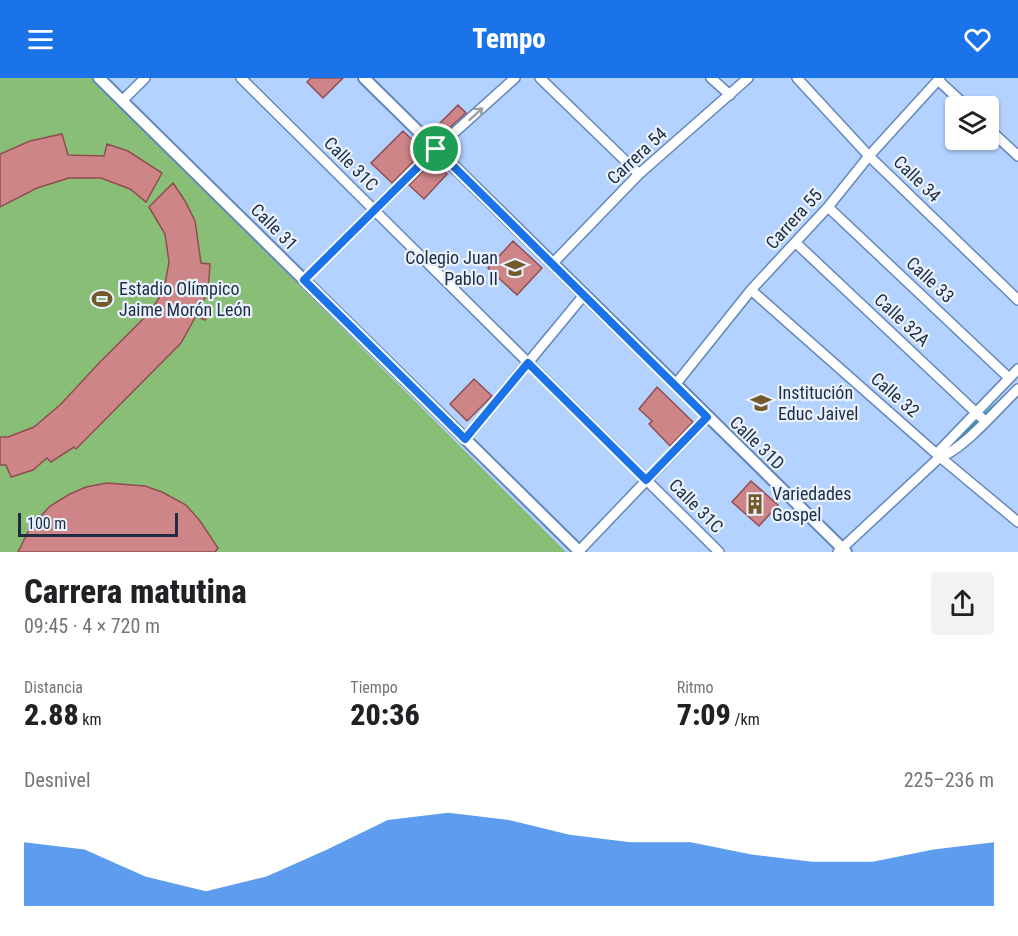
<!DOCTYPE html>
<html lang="es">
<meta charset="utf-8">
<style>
:root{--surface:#fff;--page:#f2f2f2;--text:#202124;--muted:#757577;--accent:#1a73e8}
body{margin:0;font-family:"Roboto Condensed",sans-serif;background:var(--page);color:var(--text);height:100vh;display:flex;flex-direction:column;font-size:22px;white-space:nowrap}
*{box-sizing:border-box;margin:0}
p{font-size:20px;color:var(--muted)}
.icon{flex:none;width:33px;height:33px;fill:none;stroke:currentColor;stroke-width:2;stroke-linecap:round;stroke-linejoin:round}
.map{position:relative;height:474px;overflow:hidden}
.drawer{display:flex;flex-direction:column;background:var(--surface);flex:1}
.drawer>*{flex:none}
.tools{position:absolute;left:945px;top:18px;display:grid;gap:12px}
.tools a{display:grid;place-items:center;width:54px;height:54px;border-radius:6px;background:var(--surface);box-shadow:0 2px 4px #0004;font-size:30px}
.scale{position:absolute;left:18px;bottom:15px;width:160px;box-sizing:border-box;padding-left:6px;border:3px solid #1e2d42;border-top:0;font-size:16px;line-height:21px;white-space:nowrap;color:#1e2d42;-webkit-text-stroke:4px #e9f1fc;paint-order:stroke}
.pin{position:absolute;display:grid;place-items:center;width:51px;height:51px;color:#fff;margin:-26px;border:3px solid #fff;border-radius:50%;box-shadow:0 2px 6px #0007}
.round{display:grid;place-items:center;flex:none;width:63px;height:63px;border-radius:6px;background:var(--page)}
.overview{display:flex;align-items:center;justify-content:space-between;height:102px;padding:0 24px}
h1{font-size:33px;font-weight:800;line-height:45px}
.metrics{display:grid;grid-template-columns:repeat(3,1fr);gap:9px;height:102px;padding:6px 24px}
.metrics div{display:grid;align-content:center}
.metrics b{font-size:30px;font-weight:800}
.metrics small{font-size:16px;font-weight:400}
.metrics p{font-size:16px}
.chart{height:168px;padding:12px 24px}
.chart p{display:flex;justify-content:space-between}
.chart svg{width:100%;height:108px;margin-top:6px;fill:var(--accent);opacity:.7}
header{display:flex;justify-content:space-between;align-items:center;height:78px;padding:0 24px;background:var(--accent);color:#fff;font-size:27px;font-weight:800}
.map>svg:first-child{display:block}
</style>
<header><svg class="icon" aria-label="menu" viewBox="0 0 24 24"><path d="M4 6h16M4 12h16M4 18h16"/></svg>Tempo<svg class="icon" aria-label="heart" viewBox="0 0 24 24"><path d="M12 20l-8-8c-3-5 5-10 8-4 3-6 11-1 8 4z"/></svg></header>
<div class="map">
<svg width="1018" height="474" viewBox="0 0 1018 474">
<rect width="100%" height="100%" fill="#b3d2ff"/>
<path fill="#88be76" d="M0 0H92L566 474H0Z"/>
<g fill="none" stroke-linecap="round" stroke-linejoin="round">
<path stroke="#139c9f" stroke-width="3" d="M949 369 1004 319"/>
</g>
<path fill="#cd8587" stroke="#904e51" stroke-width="1.5" d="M311 0H343L323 20 307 4Z
M458 27 466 35 438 60 432 53Z
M403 53 424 73 392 105 371 85Z
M62 56 68 77 104 78 107 66 128 73 162 95 146 124 130 111 101 100H69L37 110 0 129V76L30 63Z
M433 83 447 96 424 121 409 107Z
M173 105 185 123 195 143 201 185 210 186 208 214 200 229 210 234 205 242 196 238 181 265 76 371 74 369 51 384 47 380 33 392 11 399 6 387H0V359H8L34 349 61 326 100 284 150 234 164 212 169 184 165 156 149 129Z
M513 163 542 190 517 217 488 190Z
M474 301 492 318 467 343 450 326Z
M657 309 693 344 670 368 649 346 652 343 639 331Z
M751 403 778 427 759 448 732 424Z
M107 405 145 408 162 414 186 427 200 443 218 470 215 474H18L30 450 50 428 70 416 86 409Z"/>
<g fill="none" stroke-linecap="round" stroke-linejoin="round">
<g stroke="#6387bb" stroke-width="12">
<path id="minor" d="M241 0 719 474
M540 0 639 96
M711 0 730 17
M797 0 869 78 1018 222
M938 2 966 28
M122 23 145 0
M988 50 1018 78
M828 129 1008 299
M796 165 985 343
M552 186 639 96 748 0
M304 202 436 71 515 0
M751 212 940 379 1018 444
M675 307 751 212 828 129 869 78 940 0
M465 361 584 217
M940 379V372L1018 291
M579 473 707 339
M838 474 940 379C964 371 999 329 1018 311"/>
</g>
<g stroke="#6387bb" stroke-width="14">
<path id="tertiary" d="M99 0 580 474
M364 0 846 474"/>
</g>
<use href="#minor" stroke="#fff" stroke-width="9"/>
<use href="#tertiary" stroke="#fff" stroke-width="10"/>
</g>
<defs><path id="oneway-shaft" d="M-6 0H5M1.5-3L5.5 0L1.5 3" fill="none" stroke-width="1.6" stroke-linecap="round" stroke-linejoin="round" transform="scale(1.5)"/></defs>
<use stroke="#9aa0aa" href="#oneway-shaft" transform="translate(476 36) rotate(-42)"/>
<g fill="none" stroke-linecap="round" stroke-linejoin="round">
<g stroke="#fff" stroke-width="12">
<path id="route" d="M436 71 707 339 646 402 528 285 465 361 304 202Z"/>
</g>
<use href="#route" stroke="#1a73e8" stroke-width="8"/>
</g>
<defs>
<g id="school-bare" transform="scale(1.62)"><path d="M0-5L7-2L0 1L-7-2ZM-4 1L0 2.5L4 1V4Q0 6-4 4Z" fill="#74592b" stroke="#e9f1fc" stroke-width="2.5" paint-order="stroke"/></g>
<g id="stadium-bare" transform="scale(1.62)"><path d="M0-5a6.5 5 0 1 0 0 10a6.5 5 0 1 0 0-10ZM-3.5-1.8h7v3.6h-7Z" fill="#74592b" stroke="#e9f1fc" stroke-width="2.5" paint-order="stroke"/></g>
<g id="building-bare" transform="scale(1.62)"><path d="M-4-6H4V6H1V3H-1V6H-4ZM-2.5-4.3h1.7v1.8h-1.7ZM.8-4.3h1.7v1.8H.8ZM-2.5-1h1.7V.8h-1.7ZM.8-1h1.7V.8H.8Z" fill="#74592b" stroke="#e9f1fc" stroke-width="2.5" paint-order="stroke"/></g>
</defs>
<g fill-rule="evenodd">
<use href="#school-bare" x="515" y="190"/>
<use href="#stadium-bare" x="102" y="221"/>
<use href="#school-bare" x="761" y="325"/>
<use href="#building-bare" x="755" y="426"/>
</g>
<g text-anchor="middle" stroke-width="4.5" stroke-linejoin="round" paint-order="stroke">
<g font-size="18" fill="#1e2d42" stroke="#e9f1fc">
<text transform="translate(637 78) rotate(-43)" y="6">Carrera 54</text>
<text transform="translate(351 86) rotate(45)" y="6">Calle 31C</text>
<text transform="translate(917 101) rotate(44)" y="6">Calle 34</text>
<text transform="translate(794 141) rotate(-48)" y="6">Carrera 55</text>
<text transform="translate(274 149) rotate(45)" y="6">Calle 31</text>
<text transform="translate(930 202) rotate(43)" y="6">Calle 33</text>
<text transform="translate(902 242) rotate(43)" y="6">Calle 32A</text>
<text transform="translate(895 317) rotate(41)" y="6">Calle 32</text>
<text transform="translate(757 365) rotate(44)" y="6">Calle 31D</text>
<text transform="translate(696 428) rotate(45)" y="6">Calle 31C</text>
</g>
<g font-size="18" fill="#1e2d42" stroke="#e9f1fc" text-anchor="start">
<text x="498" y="186" text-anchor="end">Colegio Juan<tspan x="498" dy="21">Pablo II</tspan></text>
<text x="119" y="217">Estadio Olímpico<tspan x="119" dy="21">Jaime Morón León</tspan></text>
<text x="778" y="321">Institución<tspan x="778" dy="21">Educ Jaivel</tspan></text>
<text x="772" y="422">Variedades<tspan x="772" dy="21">Gospel</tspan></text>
</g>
</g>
</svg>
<div class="tools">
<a><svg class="icon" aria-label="layers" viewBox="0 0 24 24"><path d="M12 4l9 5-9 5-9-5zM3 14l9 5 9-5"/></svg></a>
</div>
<div class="scale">100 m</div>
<div class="pin" style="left:436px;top:71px;background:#1e9e55"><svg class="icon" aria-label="arrive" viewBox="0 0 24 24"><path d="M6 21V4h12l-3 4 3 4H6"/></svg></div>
</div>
<section class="drawer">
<div class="overview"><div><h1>Carrera matutina</h1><p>09:45 · 4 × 720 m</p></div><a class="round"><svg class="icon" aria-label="share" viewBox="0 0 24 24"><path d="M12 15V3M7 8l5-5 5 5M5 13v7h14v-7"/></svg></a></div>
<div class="metrics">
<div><p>Distancia</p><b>2.88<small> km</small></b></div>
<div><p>Tiempo</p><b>20:36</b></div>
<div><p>Ritmo</p><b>7:09<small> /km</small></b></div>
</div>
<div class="chart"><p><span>Desnivel</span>225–236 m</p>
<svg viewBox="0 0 160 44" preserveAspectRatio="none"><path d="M0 44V18L10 21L20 32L30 38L40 32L50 21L60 9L70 6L80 9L90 15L100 18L110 18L120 23L130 26L140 26L150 21L160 18V44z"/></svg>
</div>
</section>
